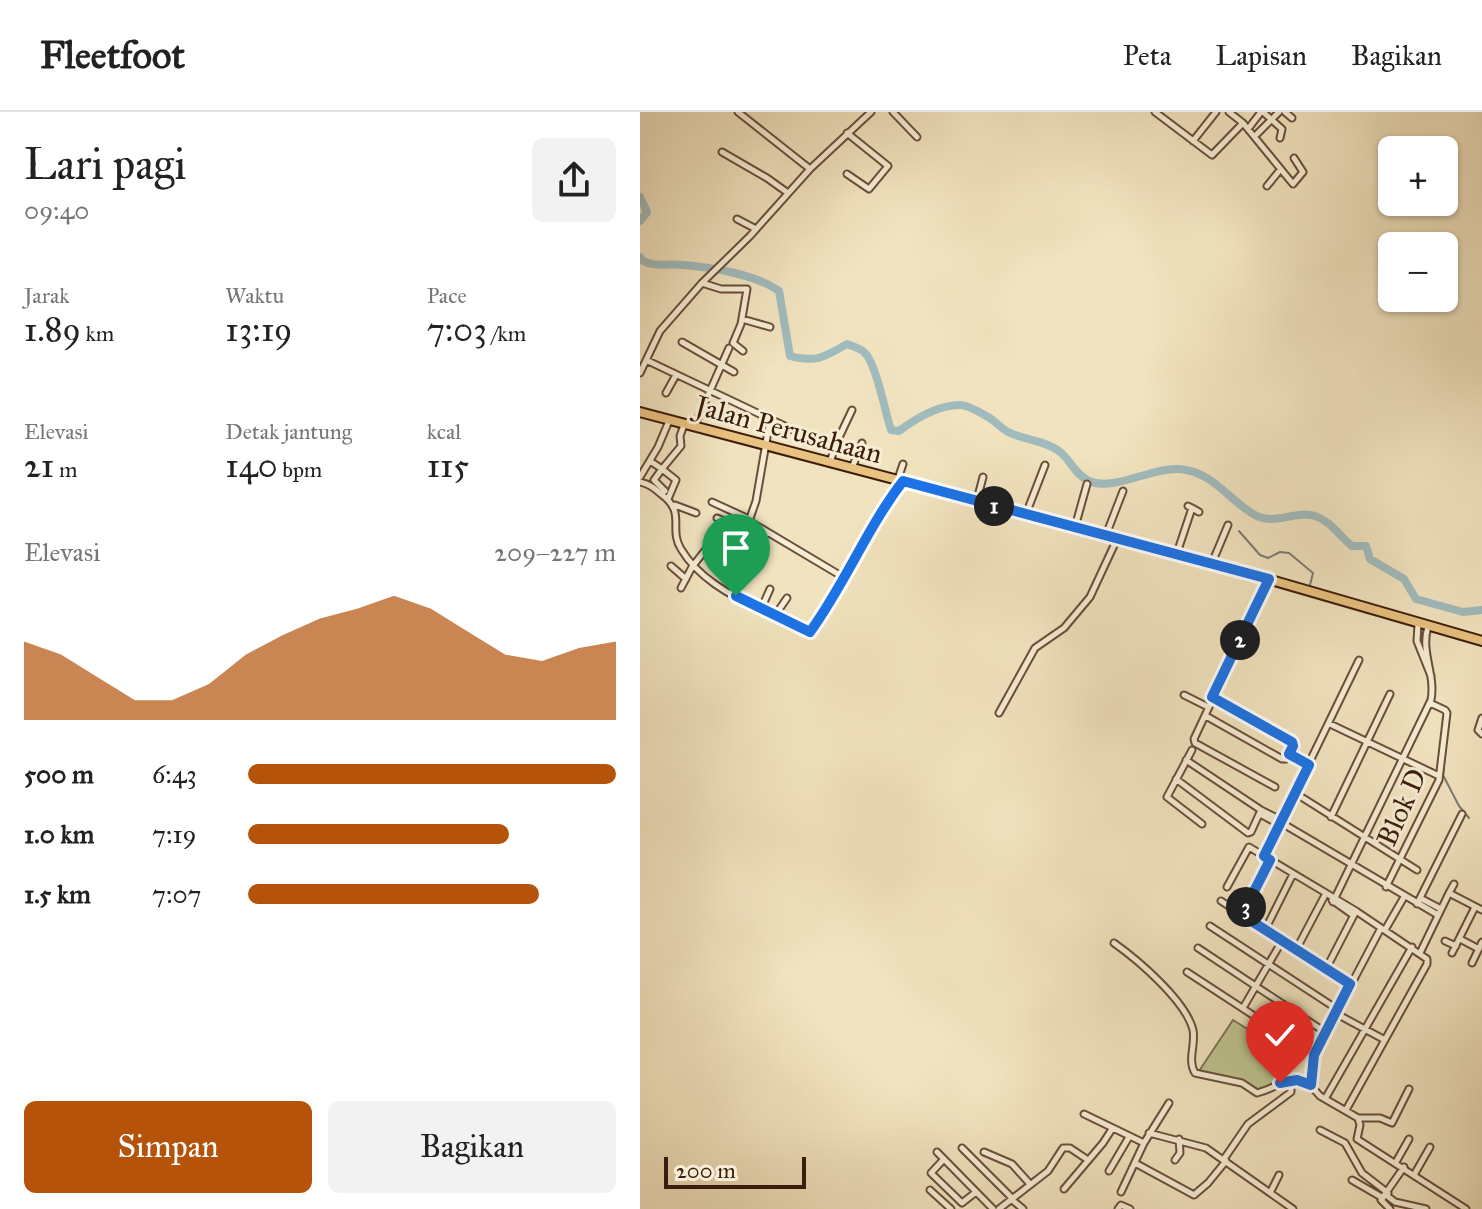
<!DOCTYPE html>
<html lang="id">
<meta charset="utf-8">
<style>
:root{--surface:#fff;--page:#f2f2f2;--text:#222;--muted:#767676;--line:#e0e0e0;--accent:#b45309}
body{margin:0;font-family:"IM FELL Great Primer",serif;background:var(--page);color:var(--text);height:100vh;display:flex;flex-direction:column;font-size:30px;white-space:nowrap}
*{box-sizing:border-box;margin:0}
p{font-size:26px;color:var(--muted)}
.icon{flex:none;width:44px;height:44px;fill:none;stroke:currentColor;stroke-width:2;stroke-linecap:round;stroke-linejoin:round}
.map{position:relative;flex:1;overflow:hidden}
.side{display:flex;flex-direction:column;background:var(--surface);width:640px}
.side>*{flex:none}
.fabs{position:absolute;left:738px;top:24px;display:grid;gap:16px}
.fabs a{display:grid;place-items:center;width:80px;height:80px;border-radius:12px;background:var(--surface);box-shadow:0 2px 6px #0004;font-size:40px}
.scale{position:absolute;left:24px;bottom:20px;width:142px;box-sizing:border-box;padding-left:8px;border:4px solid #3c1c0c;border-top:0;font-size:22px;line-height:28px;white-space:nowrap;color:#3c1c0c;-webkit-text-stroke:6px #f6edd5;paint-order:stroke}
.pin{position:absolute;display:grid;place-items:center;width:68px;height:68px;color:#fff;margin:-82px -34px;border-radius:50% 50% 50% 0;rotate:-45deg;box-shadow:0 0 8px #0007}
.pin .icon{rotate:45deg}
.km{position:absolute;width:40px;height:40px;margin:-20px;border-radius:50%;background:#222;color:#fff;font-size:22px;line-height:40px;text-align:center}
.round{display:grid;place-items:center;flex:none;width:84px;height:84px;border-radius:12px;background:var(--page)}
.overview{display:flex;align-items:center;justify-content:space-between;height:136px;padding:0 24px}
h1{font-size:44px;font-weight:600;line-height:60px}
.metrics{display:grid;grid-template-columns:repeat(3,1fr);gap:12px;height:136px;padding:8px 24px}
.metrics div{display:grid;align-content:center}
.metrics b{font-size:34px;font-weight:600}
.metrics small{font-size:22px;font-weight:400}
.metrics p{font-size:22px}
.chart{height:224px;padding:16px 24px}
.chart p{display:flex;justify-content:space-between}
.chart svg{width:100%;height:144px;margin-top:8px;fill:var(--accent);opacity:.7}
.action{display:flex;gap:16px;margin-top:auto;padding:16px 24px}
.action a{flex:1;height:92px;border-radius:12px;background:var(--accent);color:#fff;font-size:32px;font-weight:600;line-height:92px;text-align:center}
.action a+a{background:var(--page);color:var(--text)}
ul{padding:0 24px;list-style:none;font-size:26px}
li{display:grid;grid-template-columns:128px 96px 1fr;align-items:center;height:60px}
li i{height:20px;border-radius:10px;background:var(--accent)}
header{display:flex;align-items:center;gap:48px;box-sizing:border-box;height:112px;padding:0 40px;background:var(--surface);border-bottom:2px solid var(--line)}
header strong{font-size:38px}
nav{display:flex;gap:44px;margin-inline-start:auto;font-size:28px}
main{display:flex;flex:1;min-height:0}
.map>svg:first-child{display:block}
</style>
<header>
<strong>Fleetfoot</strong>
<nav><a>Peta</a><a>Lapisan</a><a>Bagikan</a></nav>
</header>
<main>
<section class="side">
<div class="overview"><div><h1>Lari pagi</h1><p>09:40</p></div><a class="round"><svg class="icon" aria-label="share" viewBox="0 0 24 24"><path d="M12 15V3M7 8l5-5 5 5M5 13v7h14v-7"/></svg></a></div>
<div class="metrics">
<div><p>Jarak</p><b>1.89<small> km</small></b></div>
<div><p>Waktu</p><b>13:19</b></div>
<div><p>Pace</p><b>7:03<small> /km</small></b></div>
</div>
<div class="metrics">
<div><p>Elevasi</p><b>21<small> m</small></b></div>
<div><p>Detak jantung</p><b>140<small> bpm</small></b></div>
<div><p>kcal</p><b>115</b></div>
</div>
<div class="chart"><p><span>Elevasi</span>209–227 m</p>
<svg viewBox="0 0 160 44" preserveAspectRatio="none"><path d="M0 44V20L10 24L20 31L30 38L40 38L50 33L60 24L70 18L80 13L90 10L100 6L110 10L120 17L130 24L140 26L150 22L160 20V44z"/></svg>
</div>
<ul>
<li><b>500 m</b>6:43<i style="width:100%"></i></li>
<li><b>1.0 km</b>7:19<i style="width:71%"></i></li>
<li><b>1.5 km</b>7:07<i style="width:79%"></i></li>
</ul>
<div class="action"><a>Simpan</a><a>Bagikan</a></div>
</section>
<div class="map">
<svg width="842" height="1097" viewBox="0 0 842 1097">
<rect width="100%" height="100%" fill="#f1e3bf"/>
<filter id="stains"><feTurbulence type="fractalNoise" baseFrequency=".0025" numOctaves="4"/><feColorMatrix values="0 0 0 0 .2 0 0 0 0 .09 0 0 0 0 .02 0 0 0 .5 -.17"/></filter>
<radialGradient id="worn" r=".72"><stop offset=".6" stop-color="#630" stop-opacity="0"/><stop offset="1" stop-color="#630" stop-opacity=".3"/></radialGradient>
<path fill="#bec38f" stroke="#7d704e" stroke-width="2" d="M593 908 649 943 635 970 621 979 602 969 559 959Z"/>
<g fill="none" stroke-linecap="round" stroke-linejoin="round">
<path stroke="#797b76" stroke-width="2" d="M599 419 620 443 628 446 640 440 649 441 673 461 670 473
M808 611 803 663 819 694 829 706"/>
<path stroke="#a1bbbd" stroke-width="8" d="M0 85 7 100 0 109
M0 145 1 148C16 156 27 151 44 153 71 155 117 163 139 179L150 244C175 251 185 245 207 232 212 234 220 236 224 240 236 250 245 300 251 318L259 319C275 307 299 293 320 293 328 293 341 301 348 305 355 309 361 316 368 320 384 328 404 328 419 339 430 347 435 363 449 369 473 380 512 355 539 357 574 360 587 387 615 403 634 414 656 398 675 404 691 409 699 424 712 434H726L730 447 764 467 776 487 823 500 842 498"/>
<g stroke="#694e39" stroke-width="9">
<path id="street" d="M98 0 170 57
M253 0 277 25
M515 0 572 43 603 11
M589 0 603 11 653 72 663 60 654 46
M623 0 642 17 640 26
M645 0 652 6
M608 17 621 0
M207 21 248 54 229 77 207 62
M617 22 639 0
M553 29 576 0
M82 40 127 66 148 81
M627 74 640 58
M97 107 116 117
M62 171 81 177H107L101 212 93 231 103 239
M102 207 130 215
M42 230 94 260
M6 248 149 316 195 334 190 351
M0 261 20 219 62 171 110 124 170 57 231 0
M26 281 36 263
M54 315 89 236
M195 334 212 298
M10 349 22 357 14 368 25 379
M212 356 222 331
M0 365 18 335 29 309
M258 367 263 352
M0 370C9 372 14 376 21 382 47 401 28 416 41 437 57 464 89 484 119 495H122L130 477
M28 387 36 368 22 357 41 334 40 324 44 313
M337 388 343 365
M72 390 109 407
M35 393 56 401
M552 396 559 400
M386 402 405 353
M77 406 103 417
M109 409 116 389 130 308
M435 415 447 372
M466 423 483 379
M93 431 109 409 203 465 194 485 170 520 136 502 147 486
M537 441 552 396 548 394
M119 449 110 442 126 421
M572 451 588 413
M31 454 46 467
M203 465 262 370
M629 467 554 627 555 631 635 675
M41 476 52 455 74 427
M778 512 777 529 791 564
M544 583 568 595
M359 601 395 536 424 516 450 485 477 427
M566 604 642 647H646L652 636V630L572 585
M842 606 838 618 842 622
M690 612 799 664
M552 638 527 685 562 712
M649 642 669 653
M546 648 621 698 641 708
M536 667 608 721 611 720 621 698
M655 681 777 758
M620 702 639 712
M691 705 750 582
M640 710 798 803
M624 744 719 548
M587 775 609 735 716 799 787 847V852L706 998
M746 775 799 668 807 601 805 598 790 591
M809 781 814 772
M780 786 801 797
M692 788 713 803
M581 789 710 872
M693 790 791 588C796 563 780 539 788 515
M777 792 822 702
M602 803 630 748
M570 814 697 897
M741 816 674 943 672 975 680 984 718 1006 720 1013 717 1027 826 1097
M625 818 653 762
M745 818 764 785
M820 827 839 837
M805 829 816 834
M474 831C498 848 546 889 553 918 556 932 547 948 555 961L602 971 617 981C640 975 644 963 671 973
M558 836 685 920
M656 838 685 783
M780 841 809 781 842 798
M812 841 835 795
M832 851 842 830
M686 857 716 799
M547 860 674 943
M603 896 642 829
M695 901 745 928
M685 987 772 835
M444 1002 504 1031
M719 1006H740L752 1011 769 977
M680 1018 705 1031 722 1061 748 1081
M509 1021 566 1036 653 1097
M322 1036 372 1086
M297 1040 353 1097
M344 1040 372 1052 390 1072
M304 1047 291 1061 322 1091 336 1080
M584 1047 608 1012 651 980V968
M535 1048 540 1041 539 1027
M756 1050 769 1027
M495 1051 554 1083 568 1071 586 1049
M469 1059 489 1025
M774 1063 790 1035
M712 1068 743 1086
M424 1077 463 1031 472 1017
M290 1078 311 1097
M481 1080 504 1031 529 991
M630 1081 639 1063
M746 1083 755 1090 786 1097
M371 1087 383 1097
M359 1097 408 1059 423 1036H430L448 1048
M478 1097 481 1093 490 1097
M750 1097 741 1088 764 1055"/>
</g>
<g stroke="#3c1c0c" stroke-width="12">
<path id="primary" d="M0 300 576 452 842 529"/>
</g>
<use href="#street" stroke="#f6edd5" stroke-width="5"/>
<use href="#primary" stroke="#e8c280" stroke-width="8"/>
</g>
<g fill="none" stroke-linecap="round" stroke-linejoin="round">
<g stroke="#fff" stroke-width="16">
<path id="route" d="M96 484 170 520C205 472 227 416 263 369L629 467 572 585 652 630 653 634 649 642 669 653 624 744 630 748 602 803 710 872 674 943 671 973 657 968 640 971"/>
</g>
<use href="#route" stroke="#1a73e8" stroke-width="10"/>
</g>
<g text-anchor="middle" stroke-width="6" stroke-linejoin="round" paint-order="stroke">
<g font-size="28" fill="#3c1c0c" stroke="#f6edd5">
<text transform="translate(149 317) rotate(15)" y="10">Jalan Perusahaan</text>
<text transform="translate(761 695) rotate(-66)" y="10">Blok D</text>
</g>
</g>
<rect width="100%" height="100%" filter="url(#stains)"/>
<rect width="100%" height="100%" fill="url(#worn)"/>
</svg>
<div class="fabs">
<a>+</a>
<a>−</a>
</div>
<div class="scale">200 m</div>
<div class="pin" style="left:96px;top:484px;background:#1e9e55"><svg class="icon" aria-label="arrive" viewBox="0 0 24 24"><path d="M6 21V4h12l-3 4 3 4H6"/></svg></div>
<div class="pin" style="left:640px;top:971px;background:#d93025"><svg class="icon" aria-label="check" viewBox="0 0 24 24"><path d="M5 12l5 5 9-10"/></svg></div>
<b class="km" style="left:354px;top:394px">1</b>
<b class="km" style="left:600px;top:528px">2</b>
<b class="km" style="left:606px;top:795px">3</b>
</div>
</main>
